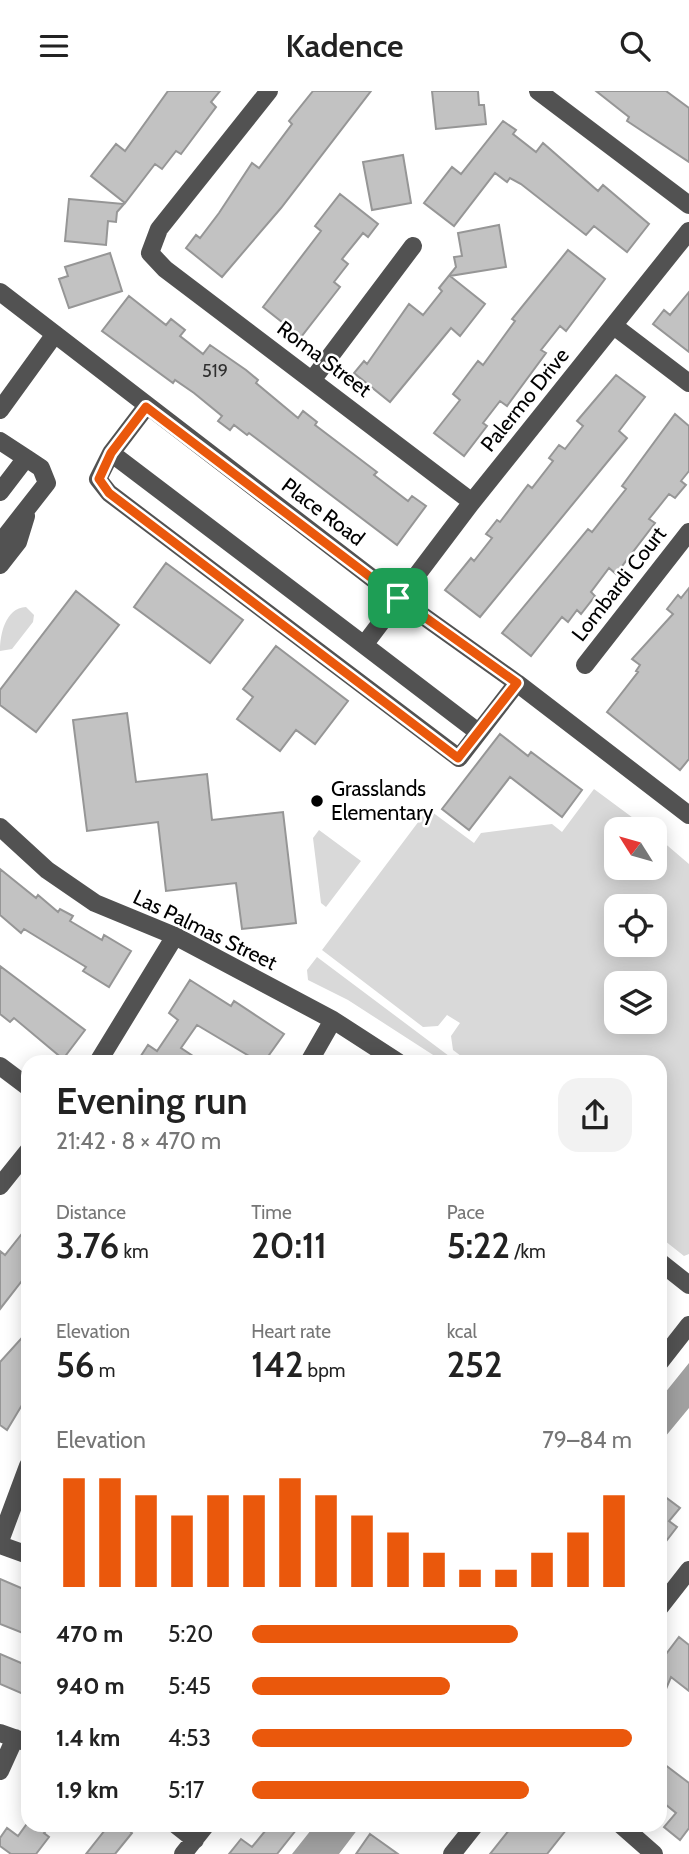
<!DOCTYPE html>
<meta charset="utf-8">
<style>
:root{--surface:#fff;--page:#f2f2f2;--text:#222;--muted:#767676;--accent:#ea580c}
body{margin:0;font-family:Cabin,sans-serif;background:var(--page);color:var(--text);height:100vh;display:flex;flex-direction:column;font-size:26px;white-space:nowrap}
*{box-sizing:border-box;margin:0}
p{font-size:23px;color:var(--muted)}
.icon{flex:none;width:38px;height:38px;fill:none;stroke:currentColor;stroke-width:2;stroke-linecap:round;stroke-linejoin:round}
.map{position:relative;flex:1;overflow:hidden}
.details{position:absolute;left:21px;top:964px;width:646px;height:777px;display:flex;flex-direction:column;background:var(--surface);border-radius:21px;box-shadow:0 4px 18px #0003}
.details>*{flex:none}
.needle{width:46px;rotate:307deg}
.tools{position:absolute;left:604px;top:726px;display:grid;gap:14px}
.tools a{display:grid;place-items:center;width:63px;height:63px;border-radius:14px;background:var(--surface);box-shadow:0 4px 18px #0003;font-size:35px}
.pin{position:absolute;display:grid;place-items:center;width:60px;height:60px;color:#fff;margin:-30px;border-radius:14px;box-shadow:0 4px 10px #0006}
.round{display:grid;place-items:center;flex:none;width:74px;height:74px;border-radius:21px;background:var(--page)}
.overview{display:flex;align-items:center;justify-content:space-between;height:119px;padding:0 35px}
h1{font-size:38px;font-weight:600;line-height:52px}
.figures{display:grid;grid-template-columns:repeat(3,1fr);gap:10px;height:119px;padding:7px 35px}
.figures div{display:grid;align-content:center}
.figures b{font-size:35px;font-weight:600}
.figures small{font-size:19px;font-weight:400}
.figures p{font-size:19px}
.chart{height:196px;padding:14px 35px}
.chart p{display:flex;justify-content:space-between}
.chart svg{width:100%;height:126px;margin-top:7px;stroke:var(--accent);stroke-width:6}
ul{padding:0 35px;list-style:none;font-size:23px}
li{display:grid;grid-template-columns:112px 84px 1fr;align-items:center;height:52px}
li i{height:18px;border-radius:9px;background:var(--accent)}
header{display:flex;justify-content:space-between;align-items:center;height:91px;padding:0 35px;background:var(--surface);font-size:32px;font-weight:600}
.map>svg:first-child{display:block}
</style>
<header><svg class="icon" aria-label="menu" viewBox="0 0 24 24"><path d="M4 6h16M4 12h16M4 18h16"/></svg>Kadence<svg class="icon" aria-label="search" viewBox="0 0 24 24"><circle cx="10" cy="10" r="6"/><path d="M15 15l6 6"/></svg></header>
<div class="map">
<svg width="689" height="1763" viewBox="0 0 689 1763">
<rect width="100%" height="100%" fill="#fff"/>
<path fill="#d9d9d9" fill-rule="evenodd" d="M26 516 34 524 33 531 12 558 0 560C0 544 5 517 26 516Z
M594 698 648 738H616V777H654L655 744 689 773V1163L684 1165 660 1146V971H469L453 959 451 945 460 932 447 924 438 935 423 936 322 859 428 718 474 752 481 742 552 733 562 741ZM616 816H654V854H616ZM616 892H654V931H616Z
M319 739 361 770 326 816 321 812 313 747Z
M317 866 457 971H444L348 909 308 889 307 879Z"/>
<path fill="#a0a0a0" d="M689 1272V1317L660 1352V1308Z
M315 1734H361L339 1763H292Z"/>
<path fill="#c2c2c2" stroke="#969696" stroke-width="2" d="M168 0H220L211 11 216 16 181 63 176 60 162 78 155 73 125 112 91 85 116 53 125 60Z
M313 0H371L281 117 222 186 186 157 196 144 200 147 219 122 252 72 259 77 292 33 289 30Z
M432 0H478L479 14H484L486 33 436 38Z
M596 0H666L689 17V71L627 30 629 26Z
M503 30 516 39 513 43 536 61 543 52 598 100 603 94 649 133 627 161 594 135 586 144 521 93 510 87 507 91 495 82 454 135 424 112 452 76 461 83Z
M403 64 411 112 372 119 363 71Z
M340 103 378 133 368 146 363 142 342 168 348 173 334 191 340 196 301 246 263 216 321 140 315 135Z
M69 108 124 113 117 121 116 131 108 130 106 154 65 150Z
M499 134 506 176 450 185 485 213 460 245 451 237 390 311 354 282 364 270 367 273 409 213 423 224 442 200 439 197 456 176 454 166 462 165 458 142Z
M568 159 605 188 566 240 560 235 541 259 546 262 507 315 500 310 483 332 487 335 464 365 434 342 460 309 453 303 478 270 483 274 515 230 512 228Z
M110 162 122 200 69 217 59 188 68 185 65 176Z
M689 201V261L653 233 664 219 670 224Z
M129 205 166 234 171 228 185 239 180 245 203 263 210 254 246 279 258 289 256 292 298 327 303 320 317 331 315 334 377 381 374 384 408 410 412 405 426 415 397 454 249 342 247 344 234 334 230 339 218 330 222 325 194 302 175 289 173 292 102 240Z
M616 284 645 306 619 340 627 347 480 526 445 499 471 467 474 470 492 447 486 443 497 429 500 431 528 394 532 397 553 370 549 367 559 354 565 358 583 335 577 330Z
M675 323 689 335V380L681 390 686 394 675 407 669 403 649 428 655 432 616 483 609 477 591 501 595 505 581 523 577 519 568 531 562 526 531 565 502 542 588 438 592 441 626 398 622 395Z
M166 472 243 529 210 572 134 516Z
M689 497V668L680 679 607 621 638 581 636 580 640 574 632 568 673 523 667 518 678 504 681 507Z
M76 500 119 534 36 641 0 614V599Z
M276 555 348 610 315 653 296 639 280 660 237 628 253 606 243 598Z
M127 622 136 691 207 683 212 729 283 721 296 832 242 838 236 792 166 800 158 731 87 740 73 629Z
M500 643 528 665 531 661 582 699 562 726 510 686 469 739 442 718Z
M0 778 36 807 38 804 58 821 60 818 73 825 70 830 102 849 104 844 131 860 109 896 83 880 86 876 24 838 21 842 0 824Z
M0 875 85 939 63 968 14 927 10 931 0 923Z
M190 889 231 915 234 910 284 943 264 971H259L197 934 181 957 202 971H137L148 954 157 960 178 929 169 922Z
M28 1135V1182L0 1218V1160L5 1164Z
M28 1240V1304L7 1339 0 1334V1271Z
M660 1402 680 1417 669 1430 677 1436 660 1458Z
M0 1488 28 1500V1544L0 1533Z
M679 1546 689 1554V1600L671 1586 660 1612V1571Z
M0 1563 28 1575V1605L0 1593Z
M660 1670 689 1692V1737L680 1749 664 1736 676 1722 660 1709Z
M26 1734H51L44 1742 49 1746 36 1763H11L0 1755V1747L7 1737 18 1745Z
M109 1734H123L132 1742 115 1763H86Z
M270 1734H300L277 1763H229L241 1748 252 1756Z
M513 1734H570L547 1763H490Z
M370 1743 398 1763H356Z"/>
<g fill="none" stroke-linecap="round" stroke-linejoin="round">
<path stroke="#525252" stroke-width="18" d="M269 0 159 138 150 162 165 178 472 411
M538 0 689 114
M0 201 398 507 517 592 689 724
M614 235 689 292
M313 288 413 155
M146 316 111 362 364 554 472 411 689 140
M0 319 55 243
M0 350 26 367 0 401
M111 362 98 388 109 402 459 667 517 592
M0 452 47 392 41 377 26 367
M0 474 18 451 26 425
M364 554 478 641
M585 574 689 441
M0 736 47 779 95 812 175 845 333 929 398 971
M98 971 175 845
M309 971 333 929
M0 975 28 996
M0 1095 28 1060
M660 1171 689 1194
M660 1271 689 1234
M0 1450 28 1375
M0 1454 28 1464
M660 1516 689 1479
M0 1642 28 1652
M0 1680 15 1647
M176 1734 195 1749
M621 1734 654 1763
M183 1763 206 1734
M452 1763 475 1734"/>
</g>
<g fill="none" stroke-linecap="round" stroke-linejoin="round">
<g stroke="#fff" stroke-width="14">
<path id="route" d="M146 316 398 507 517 592 458 667 109 402 99 388 111 362Z"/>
</g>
<use href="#route" stroke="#ea580c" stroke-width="9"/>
</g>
<circle fill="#000" stroke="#fff" stroke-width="2.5" cx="317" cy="710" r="7"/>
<g text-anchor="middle" stroke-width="5" stroke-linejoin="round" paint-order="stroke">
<g font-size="18" fill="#303030">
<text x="215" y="286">519</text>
</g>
<g font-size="21" fill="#000" stroke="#fff">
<text transform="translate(324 268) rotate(37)" y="7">Roma Street</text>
<text transform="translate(525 309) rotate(-51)" y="7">Palermo Drive</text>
<text transform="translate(323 421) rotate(37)" y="7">Place Road</text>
<text transform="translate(619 493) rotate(-52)" y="7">Lombardi Court</text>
<text transform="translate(205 839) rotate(26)" y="7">Las Palmas Street</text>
</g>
<g font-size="21" fill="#000" stroke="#fff" text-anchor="start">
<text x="331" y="705">Grasslands<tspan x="331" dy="24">Elementary</tspan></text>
</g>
</g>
</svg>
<div class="tools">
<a><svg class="needle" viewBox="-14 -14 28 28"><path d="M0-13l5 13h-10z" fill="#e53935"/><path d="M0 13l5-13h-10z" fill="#767676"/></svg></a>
<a><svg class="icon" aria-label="locate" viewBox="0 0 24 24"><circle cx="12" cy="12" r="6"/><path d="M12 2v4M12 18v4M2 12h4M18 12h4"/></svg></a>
<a><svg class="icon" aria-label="layers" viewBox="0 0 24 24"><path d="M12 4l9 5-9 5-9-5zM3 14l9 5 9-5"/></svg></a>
</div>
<div class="pin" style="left:398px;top:507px;background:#1e9e55"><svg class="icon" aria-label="arrive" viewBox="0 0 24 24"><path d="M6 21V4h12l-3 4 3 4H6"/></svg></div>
<section class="details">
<div class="overview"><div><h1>Evening run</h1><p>21:42 · 8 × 470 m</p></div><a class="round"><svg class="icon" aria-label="share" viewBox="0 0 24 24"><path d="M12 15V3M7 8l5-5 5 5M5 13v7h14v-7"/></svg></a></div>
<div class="figures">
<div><p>Distance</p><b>3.76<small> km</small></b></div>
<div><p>Time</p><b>20:11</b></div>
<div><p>Pace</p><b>5:22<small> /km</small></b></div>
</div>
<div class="figures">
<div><p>Elevation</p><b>56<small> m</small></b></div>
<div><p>Heart rate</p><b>142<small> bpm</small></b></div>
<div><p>kcal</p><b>252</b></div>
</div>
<div class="chart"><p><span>Elevation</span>79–84 m</p>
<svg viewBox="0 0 160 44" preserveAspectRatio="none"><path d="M5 44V6M15 44V6M25 44V12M35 44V19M45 44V12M55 44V12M65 44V6M75 44V12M85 44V19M95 44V25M105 44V32M115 44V38M125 44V38M135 44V32M145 44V25M155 44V12"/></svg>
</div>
<ul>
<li><b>470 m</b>5:20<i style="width:70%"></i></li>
<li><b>940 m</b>5:45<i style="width:52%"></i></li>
<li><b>1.4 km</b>4:53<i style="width:100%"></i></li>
<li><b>1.9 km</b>5:17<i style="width:73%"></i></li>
</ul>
</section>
</div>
